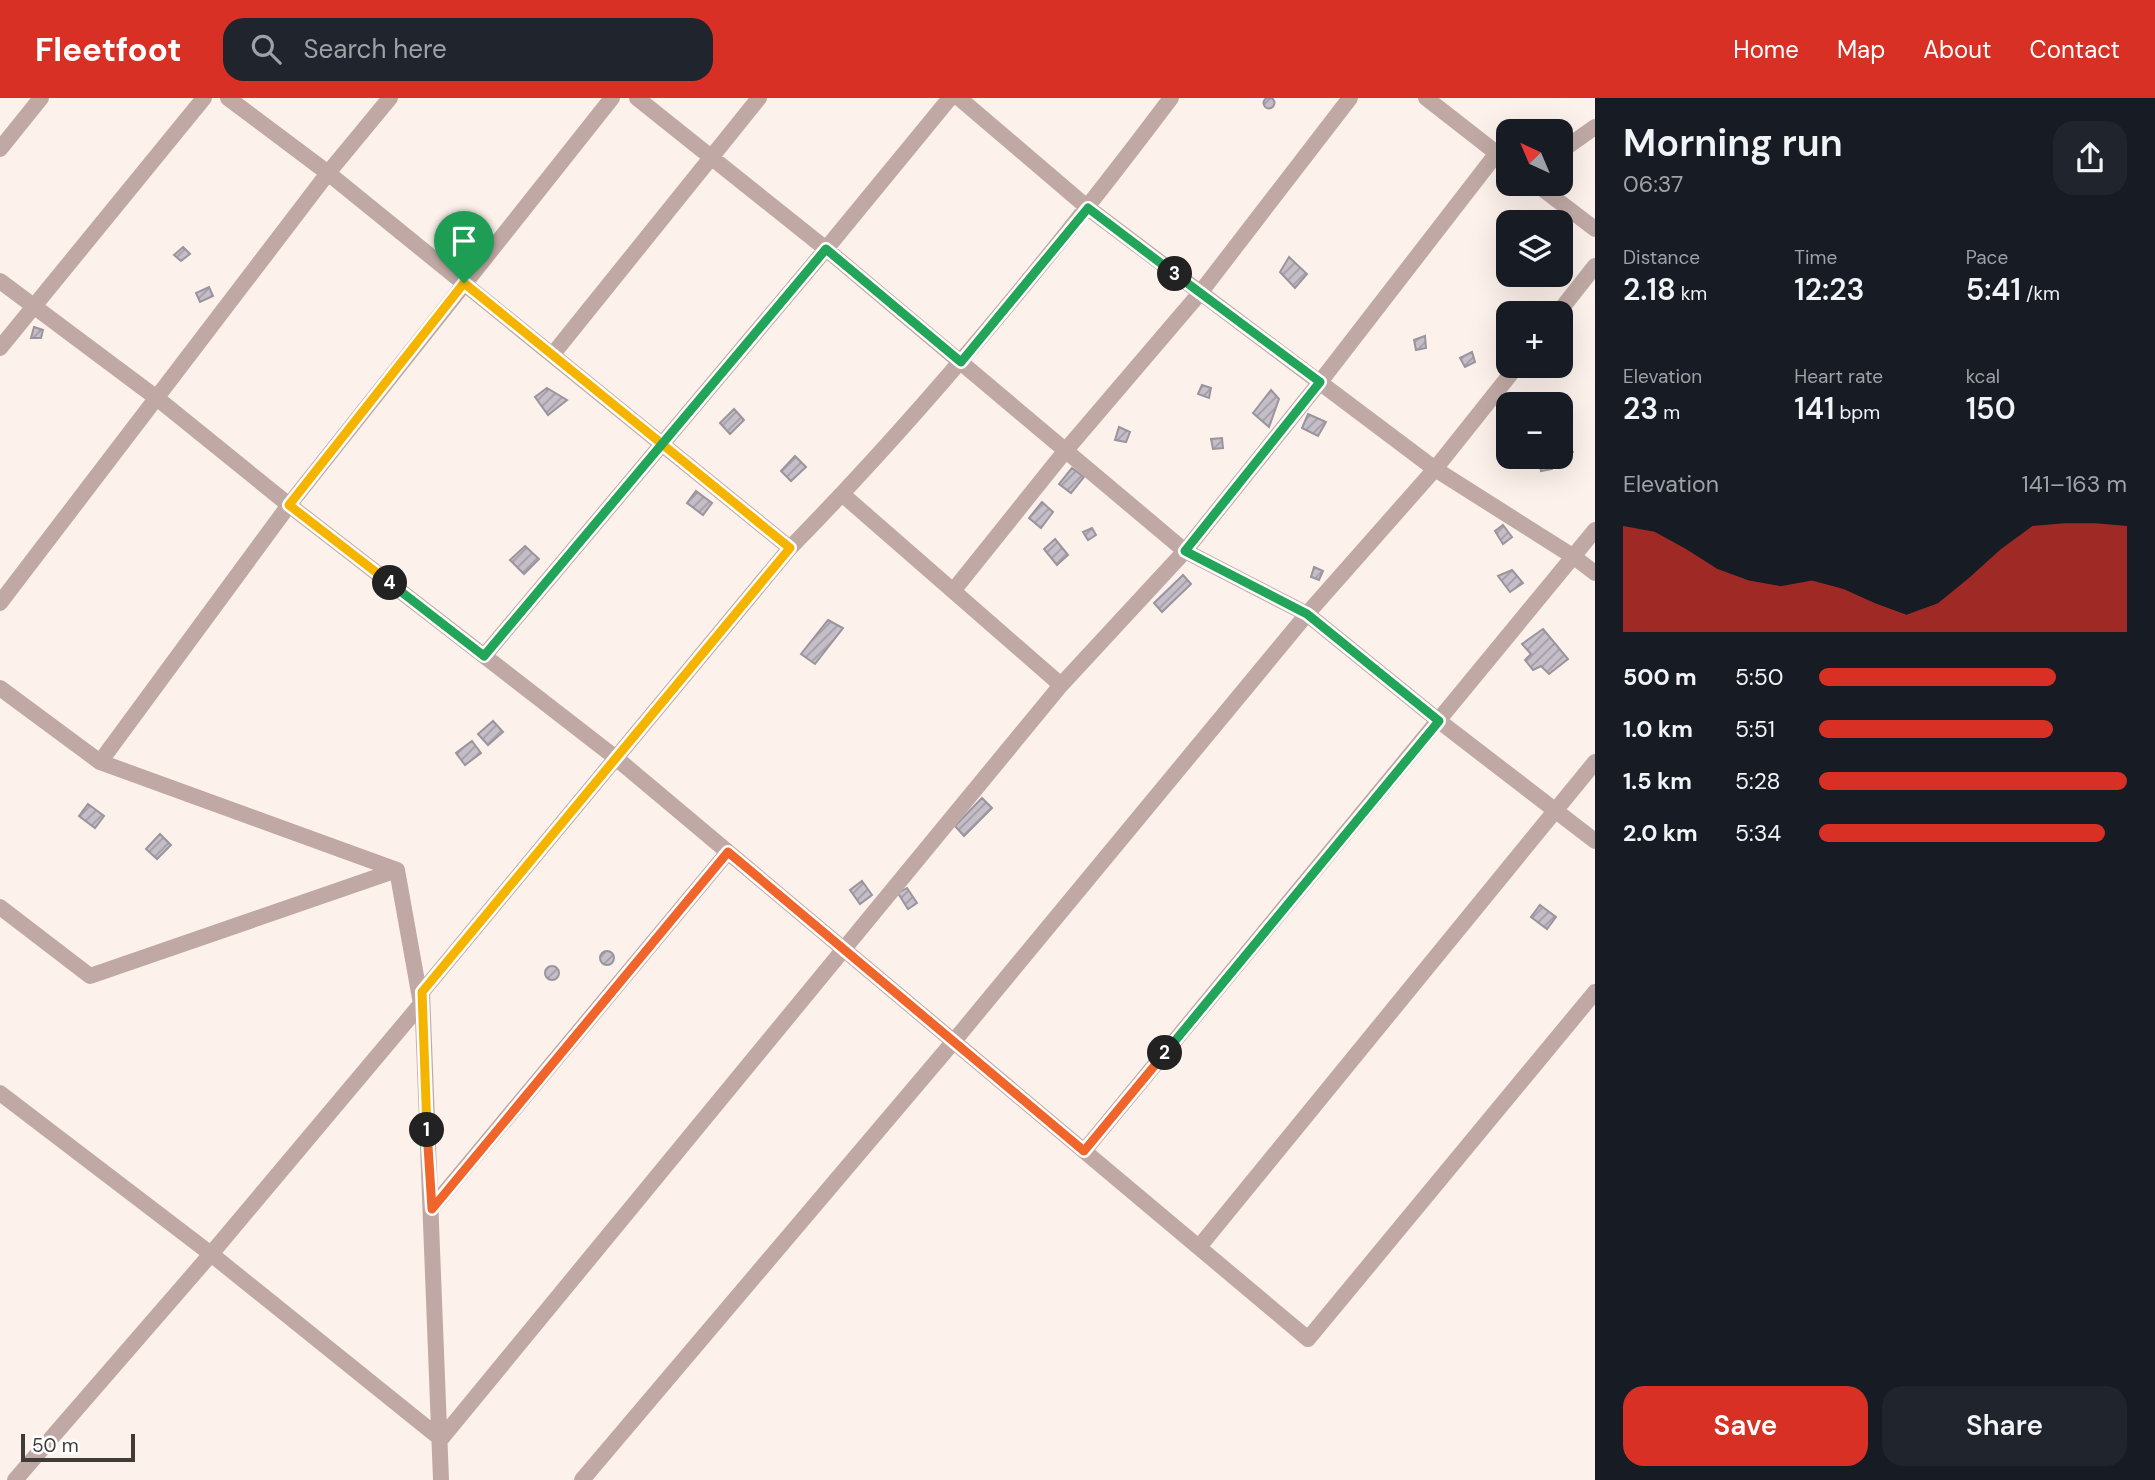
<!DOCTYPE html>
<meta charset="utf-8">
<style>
:root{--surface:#171b24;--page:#20242c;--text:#f1f3f6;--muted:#9ea1a6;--accent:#d93025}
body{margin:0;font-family:"DM Sans",sans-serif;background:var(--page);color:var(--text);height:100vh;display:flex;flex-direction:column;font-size:26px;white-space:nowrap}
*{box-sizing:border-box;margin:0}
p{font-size:23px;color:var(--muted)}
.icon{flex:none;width:38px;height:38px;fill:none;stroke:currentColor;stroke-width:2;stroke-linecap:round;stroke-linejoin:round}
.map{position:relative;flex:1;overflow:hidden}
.side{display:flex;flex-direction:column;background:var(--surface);width:560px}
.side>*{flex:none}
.needle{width:46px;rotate:316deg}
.buttons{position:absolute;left:1496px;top:21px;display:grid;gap:14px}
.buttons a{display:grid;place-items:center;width:77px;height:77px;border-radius:14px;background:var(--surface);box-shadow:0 7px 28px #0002;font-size:35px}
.scale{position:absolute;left:21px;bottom:18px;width:114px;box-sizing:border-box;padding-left:7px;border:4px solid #403b39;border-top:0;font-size:19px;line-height:24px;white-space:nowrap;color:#403b39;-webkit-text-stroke:5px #fff;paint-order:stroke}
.pin{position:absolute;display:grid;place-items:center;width:60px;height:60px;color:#fff;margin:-72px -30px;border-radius:50% 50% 50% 0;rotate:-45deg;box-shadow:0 0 7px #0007}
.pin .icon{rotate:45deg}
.km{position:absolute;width:35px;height:35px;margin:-18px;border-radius:50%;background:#222;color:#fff;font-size:19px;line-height:35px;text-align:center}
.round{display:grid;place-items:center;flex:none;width:74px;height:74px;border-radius:21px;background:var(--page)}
.head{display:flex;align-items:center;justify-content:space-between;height:119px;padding:0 28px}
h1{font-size:38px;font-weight:600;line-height:52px}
.stats{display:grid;grid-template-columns:repeat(3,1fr);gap:10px;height:119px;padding:7px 28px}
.stats div{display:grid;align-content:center}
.stats b{font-size:30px;font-weight:600}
.stats small{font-size:19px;font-weight:400}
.stats p{font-size:19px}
.chart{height:196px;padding:14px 28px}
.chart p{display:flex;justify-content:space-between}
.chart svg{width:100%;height:126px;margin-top:7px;fill:var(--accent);opacity:.7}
.cta{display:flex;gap:14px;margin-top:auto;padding:14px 28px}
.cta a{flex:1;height:80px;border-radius:21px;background:var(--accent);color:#fff;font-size:28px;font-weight:600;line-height:80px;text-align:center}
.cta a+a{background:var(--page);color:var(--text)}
ul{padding:0 28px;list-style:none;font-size:23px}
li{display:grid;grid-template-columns:112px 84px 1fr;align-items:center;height:52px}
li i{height:18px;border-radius:9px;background:var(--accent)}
header{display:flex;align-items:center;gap:42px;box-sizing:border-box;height:98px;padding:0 35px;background:var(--accent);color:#fff}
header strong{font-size:33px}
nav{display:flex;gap:38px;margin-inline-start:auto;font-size:24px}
.search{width:490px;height:63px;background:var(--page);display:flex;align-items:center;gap:18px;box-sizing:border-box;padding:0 24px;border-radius:21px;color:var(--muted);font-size:26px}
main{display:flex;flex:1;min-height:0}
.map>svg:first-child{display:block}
</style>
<header>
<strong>Fleetfoot</strong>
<div class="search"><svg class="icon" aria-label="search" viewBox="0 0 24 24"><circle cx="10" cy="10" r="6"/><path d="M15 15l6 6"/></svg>Search here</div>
<nav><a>Home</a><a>Map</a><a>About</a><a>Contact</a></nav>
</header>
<main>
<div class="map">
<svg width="1595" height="1382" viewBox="0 0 1595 1382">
<defs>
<pattern id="building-hatch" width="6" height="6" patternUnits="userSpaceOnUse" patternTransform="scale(1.75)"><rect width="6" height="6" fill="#c5bec8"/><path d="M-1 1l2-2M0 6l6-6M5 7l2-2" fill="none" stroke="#a19ca3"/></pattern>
</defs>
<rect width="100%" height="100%" fill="#fdf1eb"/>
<path fill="url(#building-hatch)" stroke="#9a949d" stroke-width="2" d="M1263.5 5a5.5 5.5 0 1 1 11 0a5.5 5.5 0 1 1-11 0Z
M183 149 190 156 181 163 174 157Z
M1289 159 1307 176 1295 190 1280 174Z
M209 189 213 198 200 204 196 195Z
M34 229 43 232 41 240H31Z
M1425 238 1426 250 1416 252 1414 242Z
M1472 254 1475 264 1465 269 1460 260Z
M1202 287 1211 290 1209 300 1198 296Z
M547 290 567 302 548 317 535 299Z
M1271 292 1279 301 1269 329 1253 315Z
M734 311 744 322 730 336 720 325Z
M1308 316 1326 324 1318 338 1302 330Z
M1119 329 1130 334 1126 344 1115 342Z
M1222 340 1223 350 1213 351 1211 341Z
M1563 343 1573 354 1558 368 1550 359H1561V345Z
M795 358 806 369 791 383 781 373Z
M1552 363V371L1541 373 1540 367Z
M1072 370 1084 379 1071 395 1059 386Z
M696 393 712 405 703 417 687 405Z
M1042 404 1053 414 1041 430 1029 420Z
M1503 427 1512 439 1503 446 1495 433Z
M1092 430 1096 437 1088 442 1083 434Z
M1055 441 1068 457 1057 467 1044 451Z
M525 448 539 461 524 476 510 462Z
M1314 469 1323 473 1319 482 1311 479Z
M1512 472 1523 485 1510 494 1498 478Z
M1183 477 1191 486 1162 514 1154 505Z
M828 522 843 530 815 566 801 556Z
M1543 531 1568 561 1549 576 1541 568 1533 572 1525 562 1531 556 1522 546Z
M493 623 503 634 488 647 478 636Z
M472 643 481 655 465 667 456 655Z
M982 700 992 710 964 738 955 728Z
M88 706 104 718 95 730 79 718Z
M160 736 171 747 157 761 146 751Z
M862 783 872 797 860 806 850 792Z
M907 790 917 805 908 811 898 795Z
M1540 807 1556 819 1547 831 1531 819Z
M600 860a7 7 0 1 1 14 0a7 7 0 1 1-14 0Z
M545 875a7 7 0 1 1 14 0a7 7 0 1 1-14 0Z"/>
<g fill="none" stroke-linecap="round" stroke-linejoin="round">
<path stroke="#c0a9a5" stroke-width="16" d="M228 0 328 75 790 450
M637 0 826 151 1185 453 1307 516 1439 623 1595 743
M959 0 1088 110 1435 371 1574 459 1595 475
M1426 0 1508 64
M0 51 41 0
M1561 53 1595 29
M1536 86 1595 131
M0 183 158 301 289 407 616 660 1308 1241 1595 894
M1558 215 1595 168
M0 250 204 0
M553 256 759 0
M842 396 1061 587
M953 493 1066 352 1200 195 1350 0
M0 505 328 75 390 0
M484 558 826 151 950 0
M0 590 100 664 397 772 421 906 211 1156 15 1382
M100 664 289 407 612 0
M0 809 90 878 397 772
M0 995 211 1156 441 1341 1061 587 1185 453 1320 284 1497 55
M1084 1053 1595 432
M431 1111 728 754
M1199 1149 1595 664
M441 1382 422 894 790 450C928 309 1053 157 1171 0
M582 1382 954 943 1307 516 1435 371 1517 268"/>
</g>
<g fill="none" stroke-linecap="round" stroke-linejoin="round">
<g stroke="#fff" stroke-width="14">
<path id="split-1" d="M427 1032 422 894 790 450 464 185"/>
</g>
<g stroke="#fff" stroke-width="14">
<path id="split-2" d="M427 1032 432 1111 728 754 1084 1053 1165 955"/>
</g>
<g stroke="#fff" stroke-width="14">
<path id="split-3" d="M1165 955 1439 623 1307 516 1185 453 1320 284 1175 176"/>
</g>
<g stroke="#fff" stroke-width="14">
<path id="split-4" d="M390 485 484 558 826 151 961 264 1088 110 1175 176"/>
</g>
<g stroke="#fff" stroke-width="14">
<path id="split-5" d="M390 485 289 407 464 185"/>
</g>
<use href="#split-1" stroke="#f5b400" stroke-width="9"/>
<use href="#split-2" stroke="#f0652b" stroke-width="9"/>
<use href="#split-3" stroke="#22a559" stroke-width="9"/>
<use href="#split-4" stroke="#22a559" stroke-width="9"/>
<use href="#split-5" stroke="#f5b400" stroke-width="9"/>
</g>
</svg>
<div class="buttons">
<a><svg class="needle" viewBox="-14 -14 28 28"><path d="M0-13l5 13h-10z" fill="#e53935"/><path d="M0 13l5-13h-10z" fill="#9ea1a6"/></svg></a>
<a><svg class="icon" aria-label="layers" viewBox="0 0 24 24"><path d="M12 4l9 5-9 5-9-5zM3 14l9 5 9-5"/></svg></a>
<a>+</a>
<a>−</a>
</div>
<div class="scale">50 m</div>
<div class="pin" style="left:464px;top:185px;background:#1e9e55"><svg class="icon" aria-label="arrive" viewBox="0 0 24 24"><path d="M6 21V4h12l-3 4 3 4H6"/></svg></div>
<b class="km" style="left:427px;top:1032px">1</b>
<b class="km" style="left:1165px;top:955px">2</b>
<b class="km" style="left:1175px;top:176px">3</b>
<b class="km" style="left:390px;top:485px">4</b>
</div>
<section class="side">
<div class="head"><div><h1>Morning run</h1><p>06:37</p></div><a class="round"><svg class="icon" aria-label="share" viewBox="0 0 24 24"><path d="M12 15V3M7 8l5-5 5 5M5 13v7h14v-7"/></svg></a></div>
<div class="stats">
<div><p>Distance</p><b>2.18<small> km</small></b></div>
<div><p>Time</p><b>12:23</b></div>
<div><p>Pace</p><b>5:41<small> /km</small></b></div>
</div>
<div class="stats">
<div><p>Elevation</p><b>23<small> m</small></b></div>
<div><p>Heart rate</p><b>141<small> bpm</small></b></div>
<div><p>kcal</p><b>150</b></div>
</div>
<div class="chart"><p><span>Elevation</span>141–163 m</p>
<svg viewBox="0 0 160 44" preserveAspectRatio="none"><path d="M0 44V7L10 9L20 15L30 22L40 26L50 28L60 26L70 29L80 34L90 38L100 34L110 25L120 15L130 7L140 6L150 6L160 7V44z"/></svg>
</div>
<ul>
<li><b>500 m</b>5:50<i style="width:77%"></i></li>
<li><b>1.0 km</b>5:51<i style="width:76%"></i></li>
<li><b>1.5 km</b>5:28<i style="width:100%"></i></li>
<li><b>2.0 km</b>5:34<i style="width:93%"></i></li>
</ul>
<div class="cta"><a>Save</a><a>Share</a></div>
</section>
</main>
